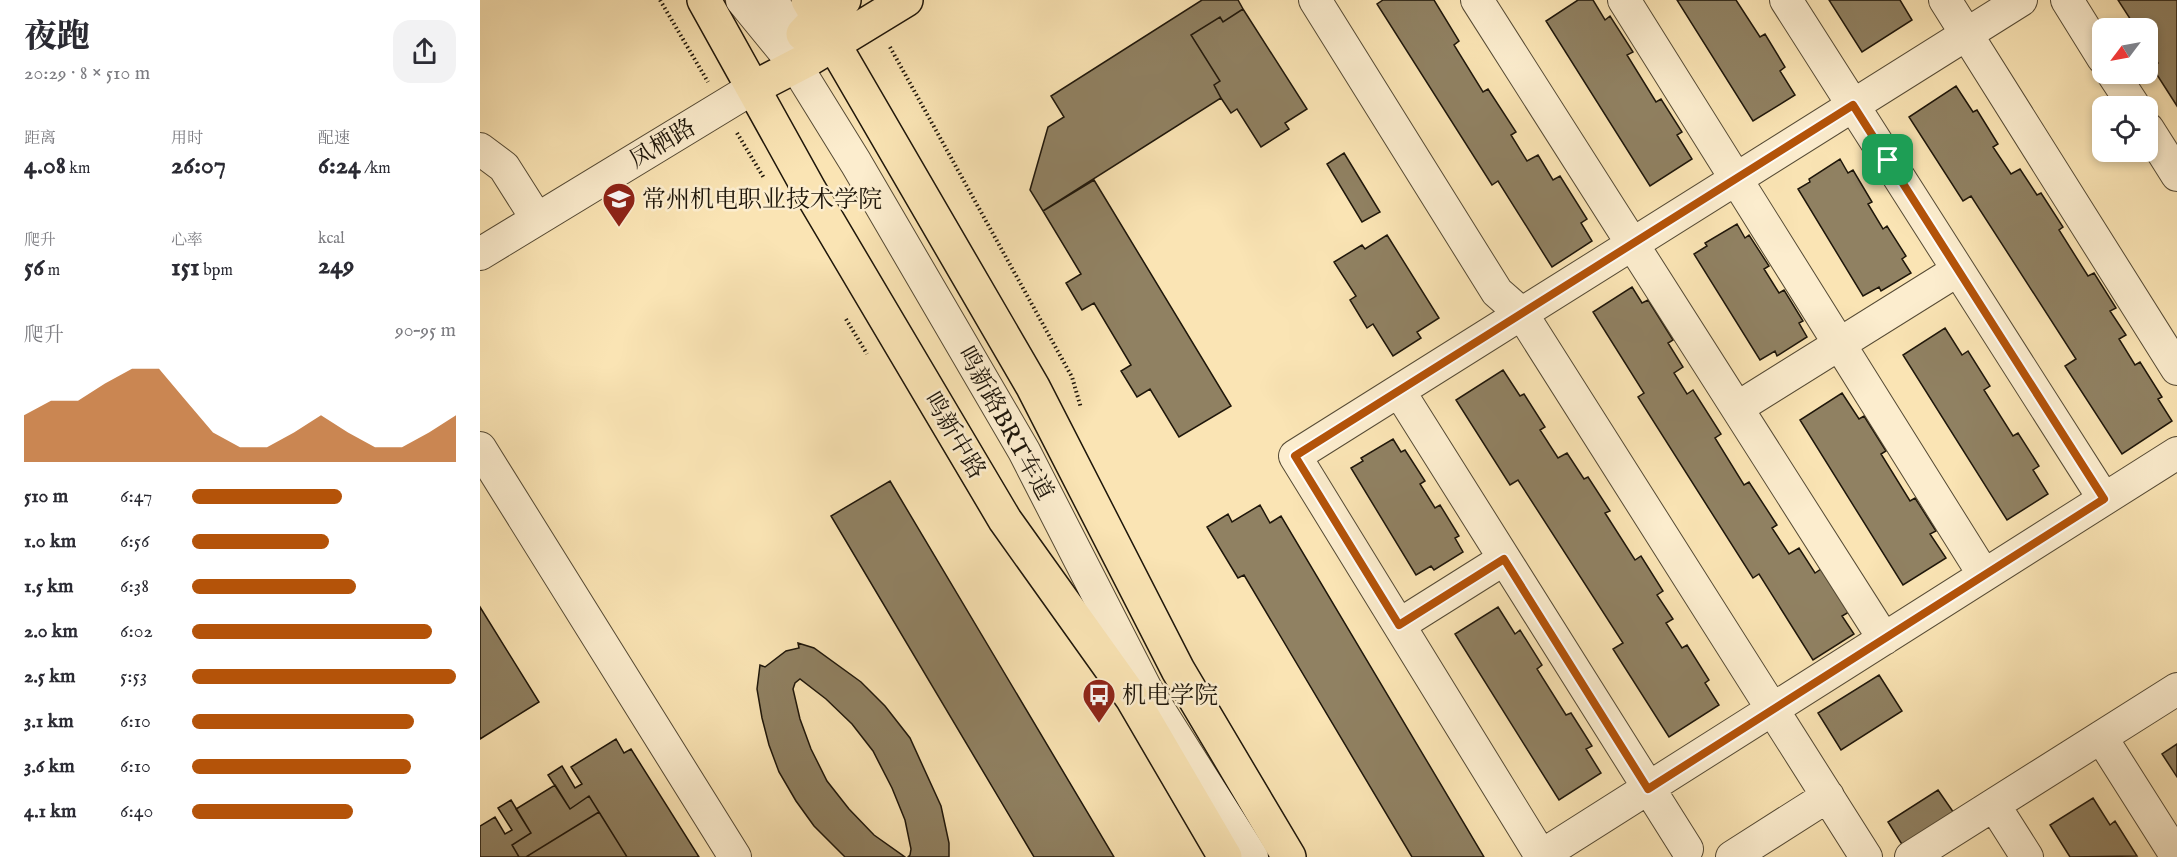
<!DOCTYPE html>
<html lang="zh">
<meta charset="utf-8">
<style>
:root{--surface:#fff;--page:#f2f2f3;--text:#2b2b33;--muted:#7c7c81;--accent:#b45309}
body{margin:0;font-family:"IM FELL English","Noto Serif SC",serif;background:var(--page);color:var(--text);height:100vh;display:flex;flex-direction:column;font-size:22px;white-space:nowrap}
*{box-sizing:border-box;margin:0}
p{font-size:20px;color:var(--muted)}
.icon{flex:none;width:33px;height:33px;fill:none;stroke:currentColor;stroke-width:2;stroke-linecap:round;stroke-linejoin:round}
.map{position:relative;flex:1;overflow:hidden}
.drawer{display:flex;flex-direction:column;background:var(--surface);width:480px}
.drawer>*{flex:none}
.needle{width:39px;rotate:238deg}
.fabs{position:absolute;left:1612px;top:18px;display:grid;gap:12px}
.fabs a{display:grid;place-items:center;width:66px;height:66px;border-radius:12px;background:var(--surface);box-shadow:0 3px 9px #0003;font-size:30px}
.pin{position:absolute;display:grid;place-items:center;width:51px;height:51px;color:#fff;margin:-26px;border-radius:12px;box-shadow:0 3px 9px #0006}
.round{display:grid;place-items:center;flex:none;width:63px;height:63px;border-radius:18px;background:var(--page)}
.overview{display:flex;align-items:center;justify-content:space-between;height:102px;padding:0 24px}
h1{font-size:33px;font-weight:800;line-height:45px}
.figures{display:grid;grid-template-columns:repeat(3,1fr);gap:9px;height:102px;padding:6px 24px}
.figures div{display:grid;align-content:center}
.figures b{font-size:26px;font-weight:800}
.figures small{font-size:16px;font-weight:400}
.figures p{font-size:16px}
.chart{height:168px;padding:12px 24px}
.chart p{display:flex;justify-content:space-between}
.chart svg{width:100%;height:108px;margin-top:6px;fill:var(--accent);opacity:.7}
ul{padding:0 24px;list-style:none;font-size:20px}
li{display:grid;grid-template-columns:96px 72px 1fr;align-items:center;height:45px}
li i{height:15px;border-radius:8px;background:var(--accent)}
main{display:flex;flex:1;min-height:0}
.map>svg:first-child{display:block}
</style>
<main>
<section class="drawer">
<div class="overview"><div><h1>夜跑</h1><p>20:29 · 8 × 510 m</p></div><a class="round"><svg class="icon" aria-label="share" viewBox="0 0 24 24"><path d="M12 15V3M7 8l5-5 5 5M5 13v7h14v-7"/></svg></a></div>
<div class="figures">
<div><p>距离</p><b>4.08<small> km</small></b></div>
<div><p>用时</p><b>26:07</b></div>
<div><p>配速</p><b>6:24<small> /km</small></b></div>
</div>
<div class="figures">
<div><p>爬升</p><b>56<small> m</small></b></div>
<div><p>心率</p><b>151<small> bpm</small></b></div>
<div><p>kcal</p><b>249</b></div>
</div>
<div class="chart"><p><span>爬升</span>90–95 m</p>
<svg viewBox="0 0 160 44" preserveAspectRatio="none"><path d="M0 44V25L10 19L20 19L30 12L40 6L50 6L60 19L70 32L80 38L90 38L100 32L110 25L120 32L130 38L140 38L150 32L160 25V44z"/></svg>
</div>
<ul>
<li><b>510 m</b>6:47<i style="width:57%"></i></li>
<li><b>1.0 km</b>6:56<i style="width:52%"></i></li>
<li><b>1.5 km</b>6:38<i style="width:62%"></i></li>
<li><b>2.0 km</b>6:02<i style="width:91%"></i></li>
<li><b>2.5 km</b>5:53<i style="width:100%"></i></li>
<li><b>3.1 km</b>6:10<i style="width:84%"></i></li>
<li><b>3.6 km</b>6:10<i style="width:83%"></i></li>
<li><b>4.1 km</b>6:40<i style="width:61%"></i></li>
</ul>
</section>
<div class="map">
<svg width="1697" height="857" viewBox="0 0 1697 857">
<rect width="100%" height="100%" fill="#fae4b4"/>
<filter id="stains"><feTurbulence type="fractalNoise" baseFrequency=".00333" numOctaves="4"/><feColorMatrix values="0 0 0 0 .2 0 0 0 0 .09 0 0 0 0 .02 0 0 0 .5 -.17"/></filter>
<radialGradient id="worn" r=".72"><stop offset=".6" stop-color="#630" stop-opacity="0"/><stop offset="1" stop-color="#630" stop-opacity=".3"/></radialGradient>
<path fill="#908162" stroke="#1e160a" stroke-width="1.5" d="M722 0H758L763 9 743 22 740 17 711 35 740 81 734 85 741 98 563 211 550 190 568 127 584 117 571 96Z
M903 0H954L979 41 974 45 1003 92 1008 89 1036 132 1031 135 1047 161 1058 155 1073 180 1080 176 1107 219 1101 223 1112 241 1072 267 1018 181 1012 185 897 4Z
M1098 0H1113L1125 20 1130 16 1153 52 1147 55 1176 102 1181 99 1202 132 1197 135 1212 159 1170 186 1066 21Z
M1197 0H1256L1280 37 1285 34 1305 67 1300 71 1315 95 1273 121Z
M1349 0H1420L1432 20 1382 52Z
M1638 0H1697V106L1672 67 1678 63 1668 47V28H1656Z
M763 9 827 109 805 123 809 129 781 147 757 109 751 113 741 98 734 85 740 81 711 35 740 17 743 22Z
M1476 86 1493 112 1497 110 1518 144 1513 147 1531 174 1540 169 1557 195 1561 193 1583 227 1579 230 1608 276 1614 273 1636 308 1630 311 1646 335 1639 339 1655 365 1660 362 1682 397 1678 399 1692 421 1642 454 1585 366 1596 359 1491 196 1483 201 1429 117Z
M864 153 900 212 882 222 847 164Z
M1360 159 1368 173 1373 170 1392 202 1388 204 1403 229 1407 226 1426 256 1422 259 1431 273 1401 291 1399 287 1383 296 1318 189 1330 182 1329 179Z
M614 180 751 406 699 437 670 389 657 397 641 371 651 365 614 303 602 310 586 283 601 274 563 211Z
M1257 224 1265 238 1269 235 1289 266 1284 269 1299 293 1304 290 1323 321 1319 323 1327 337 1297 356 1295 351 1280 360 1214 254 1227 246 1225 243Z
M907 235 959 318 937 332 941 338 913 356 893 324 887 328 870 300 876 296 854 262 882 245 885 249Z
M1152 287 1162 303 1168 300 1193 340 1188 343 1203 367 1194 373 1207 394 1213 390 1241 434 1235 438 1264 485 1269 482 1297 525 1292 528 1309 554 1319 548 1335 573 1341 569 1369 612 1362 616 1374 634 1333 660 1279 574 1273 578 1158 397 1164 393 1113 312Z
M1465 328 1482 355 1488 351 1510 386 1504 390 1533 436 1538 433 1559 466 1553 470 1568 494 1527 520 1423 355Z
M1023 370 1040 396 1044 394 1065 427 1060 430 1078 458 1087 453 1104 479 1108 477 1130 511 1125 513 1155 560 1161 556 1183 591 1177 595 1193 619 1186 623 1202 648 1207 645 1229 680 1225 683 1239 705 1189 737 1133 649 1143 643 1038 480 1030 485 976 400Z
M1362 393 1379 419 1384 416 1406 451 1401 454 1430 501 1435 498 1456 531 1450 534 1466 558 1423 585 1320 420Z
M913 439 921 452 925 450 945 481 940 484 955 508 960 505 979 536 975 538 983 552 954 570 951 566 936 575 871 468 883 461 881 458Z
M410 481 634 857H554L351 516Z
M780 505 790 523 801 516 1004 857H932L764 575 758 578 727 527 748 514 752 522Z
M0 607 59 702 0 739Z
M1018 607 1035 634 1040 630 1062 665 1057 669 1086 715 1091 713 1112 746 1106 749 1121 773 1079 800 975 634Z
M318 643 334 648 381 682 405 706 430 738 461 806 469 843V857H428L430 855 431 849 425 820 412 788 393 751 372 724 346 699 320 679 315 683 313 689 320 719 331 749 347 781 369 809 394 835 425 857H365L334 826 316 801 299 772 289 745 282 718 277 689 280 665 285 667 306 651 319 648Z
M1399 675 1422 711 1361 750 1338 713Z
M136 739 144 753 151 749 219 857H147L109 796 90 809 68 775 82 766 95 788 102 784 91 767Z
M1697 744V777L1682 754Z
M75 785 90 809 109 796 119 812 46 857H39L32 845 51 833 36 809Z
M1458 790 1474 813 1423 846 1408 822Z
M1613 798 1630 825 1635 821 1657 856 1590 857 1570 825Z
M31 800 51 833 32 845 39 857H0V826L15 817 25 834 32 830 18 808Z
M119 812 147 857H46Z"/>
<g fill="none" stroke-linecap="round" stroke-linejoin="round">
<g stroke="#554a34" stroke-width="34">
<path id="minor" d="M262 0 316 66 376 163 544 451 666 689 772 857
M291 0 326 50
M835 0 1017 292 1042 314 1386 857
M997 0 1404 639
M1144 0 1504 575
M1306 0 1624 499
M1465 0 1697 369
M1541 0 815 456 1061 856 1697 453
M1587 0 1623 58
M1633 74 1654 106
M1668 129 1697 175
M0 149 24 167 57 219
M0 254 273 88
M919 391 1207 849
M1257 408 1478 270
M0 448 255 857
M919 625 1024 559
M1621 737 1697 857
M1514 805 1547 857
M1252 857 1348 796
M1431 857 1697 689"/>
</g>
<g stroke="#1e160a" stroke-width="36">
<path id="major" d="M224 0 330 191 525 520 652 698 745 857
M328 0 553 387 698 670 809 857
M323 34 338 18 364 0
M273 88 331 58 426 0"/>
</g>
<path stroke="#1e160a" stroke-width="4" stroke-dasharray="1.5 3" stroke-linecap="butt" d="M180 0 228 82
M410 47 592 377 601 408
M257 133 284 178
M366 319 387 354"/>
<use href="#minor" stroke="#fcedce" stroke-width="32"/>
<use href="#major" stroke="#fae4b4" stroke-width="33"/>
</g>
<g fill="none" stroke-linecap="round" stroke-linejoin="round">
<g stroke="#fff" stroke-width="12">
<path id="route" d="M1373 105 1624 499 1168 789 1024 559 919 625 815 456Z"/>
</g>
<use href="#route" stroke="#b45309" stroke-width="8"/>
</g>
<defs>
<g id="university-pin" transform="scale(1.725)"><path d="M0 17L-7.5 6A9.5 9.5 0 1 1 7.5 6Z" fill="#8f2418" stroke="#fcedce"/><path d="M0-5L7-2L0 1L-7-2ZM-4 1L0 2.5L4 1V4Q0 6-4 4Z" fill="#fff"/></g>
<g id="bus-pin" transform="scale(1.725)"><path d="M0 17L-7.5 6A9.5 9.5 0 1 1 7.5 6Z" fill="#8f2418" stroke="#fcedce"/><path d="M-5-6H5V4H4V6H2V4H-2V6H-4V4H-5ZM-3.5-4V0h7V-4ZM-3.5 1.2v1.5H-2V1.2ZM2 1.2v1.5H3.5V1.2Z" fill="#fff"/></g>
</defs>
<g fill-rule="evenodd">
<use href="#university-pin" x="139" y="199"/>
<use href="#bus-pin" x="619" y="695"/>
</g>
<g text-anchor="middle" stroke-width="5" stroke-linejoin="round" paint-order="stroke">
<g font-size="24" fill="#1e160a" stroke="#fcedce">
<text transform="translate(182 143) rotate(-31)" y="8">凤栖路</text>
<text transform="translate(526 423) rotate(61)" y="8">鸣新路BRT车道</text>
<text transform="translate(475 435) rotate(59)" y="8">鸣新中路</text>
</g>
<g font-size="24" fill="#1e160a" stroke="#fcedce" text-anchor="start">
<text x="162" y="207">常州机电职业技术学院</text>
<text x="642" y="703">机电学院</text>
</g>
</g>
<rect width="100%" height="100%" filter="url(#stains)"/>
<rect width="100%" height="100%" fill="url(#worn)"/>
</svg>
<div class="fabs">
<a><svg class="needle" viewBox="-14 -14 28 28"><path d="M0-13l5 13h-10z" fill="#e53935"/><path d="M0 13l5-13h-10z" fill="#7c7c81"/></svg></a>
<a><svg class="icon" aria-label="locate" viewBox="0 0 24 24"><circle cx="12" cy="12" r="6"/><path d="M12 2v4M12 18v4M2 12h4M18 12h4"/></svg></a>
</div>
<div class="pin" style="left:1408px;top:160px;background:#1e9e55"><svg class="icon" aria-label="arrive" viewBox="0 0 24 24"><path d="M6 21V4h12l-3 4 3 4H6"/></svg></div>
</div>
</main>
